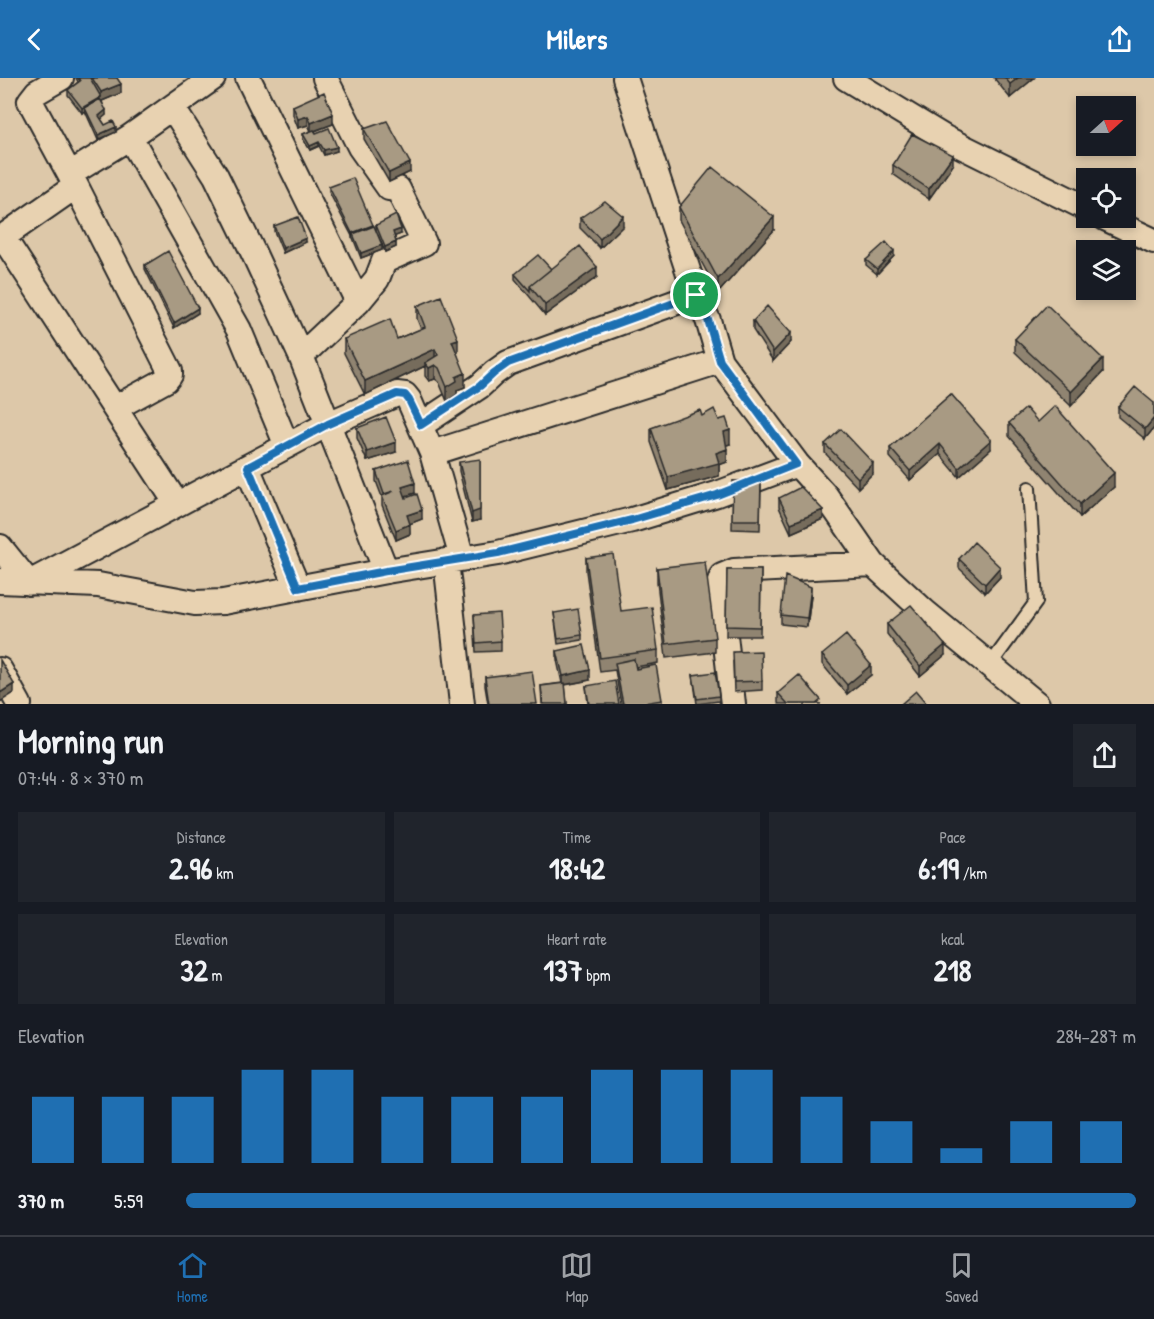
<!DOCTYPE html>
<meta charset="utf-8">
<style>
:root{--surface:#171b24;--page:#20242c;--text:#f1f3f6;--muted:#9ea1a6;--line:#363941;--accent:#1f6fb2}
body{margin:0;font-family:"Patrick Hand",sans-serif;background:var(--page);color:var(--text);height:100vh;display:flex;flex-direction:column;font-size:22px;white-space:nowrap}
*{box-sizing:border-box;margin:0}
p{font-size:20px;color:var(--muted)}
.icon{flex:none;width:33px;height:33px;fill:none;stroke:currentColor;stroke-width:2;stroke-linecap:round;stroke-linejoin:round}
.map{position:relative;height:626px;overflow:hidden}
.details{display:flex;flex-direction:column;background:var(--surface);flex:1}
.details>*{flex:none}
.needle{width:39px;rotate:69deg}
.tools{position:absolute;left:1076px;top:18px;display:grid;gap:12px}
.tools a{display:grid;place-items:center;width:60px;height:60px;border-radius:0px;background:var(--surface);box-shadow:0 3px 9px #0003;font-size:30px}
.pin{position:absolute;display:grid;place-items:center;width:51px;height:51px;color:#fff;margin:-26px;border:3px solid #fff;border-radius:50%;box-shadow:0 2px 6px #0007}
.round{display:grid;place-items:center;flex:none;width:63px;height:63px;border-radius:0px;background:var(--page)}
.summary{display:flex;align-items:center;justify-content:space-between;height:102px;padding:0 18px}
h1{font-size:33px;font-weight:800;line-height:45px}
.figures{display:grid;grid-template-columns:repeat(3,1fr);gap:9px;height:102px;padding:6px 18px}
.figures div{display:grid;align-content:center;border-radius:0px;background:var(--page);text-align:center}
.figures b{font-size:30px;font-weight:800}
.figures small{font-size:16px;font-weight:400}
.figures p{font-size:16px}
.chart{height:168px;padding:12px 18px}
.chart p{display:flex;justify-content:space-between}
.chart svg{width:100%;height:108px;margin-top:6px;stroke:var(--accent);stroke-width:6}
ul{padding:0 18px;list-style:none;font-size:20px}
li{display:grid;grid-template-columns:96px 72px 1fr;align-items:center;height:45px}
li i{height:15px;border-radius:8px;background:var(--accent)}
header{display:flex;justify-content:space-between;align-items:center;height:78px;padding:0 18px;background:var(--accent);color:#fff;font-size:27px;font-weight:800}
.tabs{display:flex;justify-content:space-around;align-items:center;height:84px;border-top:2px solid var(--line);background:var(--surface);font-size:16px;color:var(--muted)}
.tabs a{display:grid;justify-items:center;gap:3px}
.tabs .on{color:var(--accent)}
.map>svg:first-child{display:block}
</style>
<header><svg class="icon" aria-label="back" viewBox="0 0 24 24"><path d="M15 5l-7 7 7 7"/></svg>Milers<svg class="icon" aria-label="share" viewBox="0 0 24 24"><path d="M12 15V3M7 8l5-5 5 5M5 13v7h14v-7"/></svg></header>
<div class="map">
<svg width="1154" height="626" viewBox="0 0 1154 626">
<rect width="100%" height="100%" fill="#ddc8a9"/>
<filter id="ink" filterUnits="userSpaceOnUse"><feTurbulence type="fractalNoise" baseFrequency=".0167" numOctaves="2"/><feDisplacementMap in="SourceGraphic" scale="12" xChannelSelector="R" yChannelSelector="G"/><feConvolveMatrix kernelMatrix="1 2 1 2 8 2 1 2 1" color-interpolation-filters="sRGB"/></filter>
<g filter="url(#ink)">
<g fill="none" stroke-linecap="round" stroke-linejoin="round">
<g stroke="#2b2b2b" stroke-width="16">
<path id="lane" d="M990 587 1036 524 1029 410"/>
</g>
<g stroke="#2b2b2b" stroke-width="28">
<path id="street" d="M61 0 37 14 30 23 76 108 170 293V297L166 302 115 330
M248 0 358 224
M625 0 696 217 708 242 720 283 797 386 826 418 873 486 925 534 1037 626
M846 0 945 60 1086 130
M172 29 216 98 254 176 301 278 386 493
M130 59 239 252 287 368
M70 96 130 59 213 0
M1105 140 1154 163
M3 159 177 426
M0 161 76 108
M301 278 358 224 377 201 384 183 424 165 398 111 389 110 360 69 325 0
M421 347 480 308 494 295 508 285 696 217
M432 375 720 283
M247 389 298 510
M0 469 29 505 328 346 397 316 405 317 409 322 432 375 462 480
M446 483 462 626
M0 503 98 507 195 525 223 524 386 493 498 475 632 442 717 416 797 386
M0 592 19 626
M733 626 719 507 722 498 734 493 873 486"/>
</g>
<use href="#lane" stroke="#e8d2b1" stroke-width="12"/>
<use href="#street" stroke="#e8d2b1" stroke-width="24"/>
</g>
<path fill="#908471" stroke="#2b2b2b" stroke-width="1.5" d="M76 0H117L121 15 102 23 106 37 101 41 105 47 116 54 98 62 85 33 82 35 68 17V12L78 4Z
M994 0H1034L1010 20Z
M293 28 333 46 315 53 316 55 337 73 324 77 319 68 310 72 303 61V56L311 53 308 47 298 50 293 37Z
M364 51 410 94 389 104 364 61Z
M893 87H953L929 121 893 96Z
M329 109 376 152V147L401 156 395 158 396 169 385 174 378 157 382 172 361 180 353 160 329 114Z
M679 129 774 152 718 215 679 142Z
M580 140 623 148 600 170 580 150Z
M274 148 306 164 283 175 274 153Z
M894 178 877 196 866 187V182Z
M145 187 198 235 174 250 145 191Z
M551 191 597 199 545 237 515 201V196Z
M417 228 458 274 457 275 465 309 457 312V316L447 323 439 304 435 301 429 303 425 298V288L365 317 344 275V261H397L421 251 417 241Z
M753 243 791 264 773 283 753 252Z
M1015 261 1103 294 1071 328 1015 274Z
M951 316 991 371 959 399 940 376 910 402 890 379V370Z
M1154 325V350L1145 361 1118 339V329Z
M702 338 730 366 726 367 727 384 719 387V398L668 412 651 364V350Z
M1038 344 1114 409 1080 439 1009 358V345Z
M357 350 396 374 367 383 357 360Z
M825 366 873 395 858 410 825 375Z
M459 384 480 442 472 444 459 393Z
M376 393 415 415 406 418 422 441 409 446 410 456 396 462 382 427V419L376 403Z
M733 403 761 404 760 452 732 451Z
M779 420 823 441 791 455 779 429Z
M586 480 621 533 658 572V585L636 589V591L662 622V626H621L615 592 600 594 586 493Z
M959 481 1000 499 985 515 959 490Z
M657 490 715 560V574L666 580 657 504Z
M727 492H761L760 558H726Z
M811 518 807 549 781 546V537Z
M554 535 582 557V562L558 566Z
M474 537 501 563V573L476 574Z
M887 546 945 577 920 598 887 556Z
M557 573 590 602 565 607 567 626H542L541 608 562 605 557 582Z
M822 577 871 597 847 616 822 586Z
M733 584 762 603V612L734 614Z
M693 597 719 618V623L697 626Z
M485 599 537 626H488L485 608Z
M586 608 619 626H588Z
M778 615 821 626H779L778 625Z"/>
<path fill="#766c5c" stroke="#2b2b2b" stroke-width="1.5" d="M1018 0H1034L1010 20V6Z
M121 6V15L85 30V33L82 35V30L101 19V14Z
M106 32V37L99 43V38Z
M333 36V46L311 54V45Z
M308 38V47L298 50V41Z
M116 49V54L98 62V57Z
M319 64V68L310 72V68Z
M337 69V73L324 77V72Z
M953 77V87L929 121V111Z
M410 85V94L389 104V95Z
M623 138V148L600 170V161Z
M774 139V152L718 215V201Z
M373 147V152L353 156 352 160V155Z
M401 151V156L393 159V154Z
M306 160V164L283 175V170Z
M396 164V169L385 174V169Z
M382 167V172L361 180V175Z
M894 173V178L877 196V191Z
M597 189V199L545 237V227Z
M198 230V235L174 250V245Z
M791 255V264L773 283V274Z
M458 261V274L452 276V263Z
M435 271V284L425 285V288L365 317V303Z
M1103 281V294L1071 328V314Z
M435 287V301L429 303V290Z
M465 295V309L457 312V316L447 323V309L456 299Z
M1154 340V350L1145 361V351Z
M730 352V366L724 368V354Z
M991 362V371L959 399V390Z
M396 364V374L367 383V374Z
M940 366V376L910 402V393Z
M727 371V384L719 387V398L668 412V399L716 375Z
M480 381V442L472 444V435Z
M873 385V395L858 410V400Z
M1114 395V409L1080 439V426Z
M415 405V415L402 419V409Z
M422 432V441L407 447V437Z
M823 432V441L791 455V445Z
M410 446V456L396 462V452Z
M1000 489V499L985 515V506Z
M811 509V518L807 549V540Z
M945 567V577L920 598V588Z
M871 587V597L847 616V607Z
M590 592V602L563 607V598Z
M14 606V615L0 624V615Z"/>
<path fill="#a89a83" stroke="#2b2b2b" stroke-width="1.5" d="M78 0H90L101 19 82 30 68 12 80 3Z
M92 0H117L121 6 101 14Z
M1005 0H1018L1010 6Z
M324 14 333 36 311 45 308 38 298 41 293 28Z
M100 21 106 32 99 38 105 47 113 43 116 49 98 57 85 30Z
M387 43 410 85 389 95 364 51Z
M329 50 337 69 324 72 319 64 310 68 303 56 314 52 316 55Z
M912 56 953 77 929 111 893 87Z
M712 89 774 139 718 201 679 129Z
M353 100 373 147 352 155 329 109Z
M605 123 623 138 600 161 580 140Z
M396 137 401 151 393 154 396 164 385 169 376 147Z
M298 139 306 160 283 170 274 148Z
M374 148 382 167 361 175 353 156Z
M886 164 894 173 877 191 866 182Z
M580 168 597 189 545 227 530 208Z
M168 173 198 230 174 245 145 187Z
M538 177 551 191 530 208V213L515 196Z
M441 218 458 261 452 263 465 295 456 299 457 303 447 309 439 290 435 287 429 290 425 285 438 277 435 271 365 303 344 261 390 241 397 261 425 249 417 228Z
M1047 227 1103 281 1071 314 1015 261Z
M767 228 791 255 773 274 753 243Z
M1135 309 1154 325V340L1145 351 1118 329Z
M951 316 991 362 959 390 940 366 910 393 890 370Z
M1055 328 1114 395 1080 426 1009 345 1026 330 1038 344Z
M714 331 719 342 726 340 730 352 724 354 727 371 716 375 719 385 668 399 651 350 700 332 702 338Z
M386 339 396 364 367 374 357 350Z
M841 351 873 385 858 400 825 366Z
M480 381V432L472 435 459 384Z
M408 382 415 405 402 409 406 420 417 416 422 432 407 437 410 446 396 452 382 418 394 413 384 416 376 393Z
M733 403 761 404 760 442H732Z
M801 409 823 432 791 445 779 420Z
M974 464 1000 489 985 506 959 481Z
M613 476 621 533 652 529 658 572 600 580 586 480Z
M705 484 715 560 666 566 657 490Z
M727 492H761L760 549 726 548Z
M785 498 811 509 807 540 781 537Z
M911 527 945 567 920 588 887 546Z
M578 531 582 557 558 561 554 535Z
M499 535 501 563 476 565 474 537Z
M846 557 871 587 847 607 822 577Z
M584 567 590 592 563 598 557 573Z
M761 573 762 603 734 604 733 574Z
M634 581 636 591 656 587 662 622 638 626H623L615 585Z
M0 582 14 606 0 615Z
M532 593 537 626H489L485 599Z
M715 594 719 618 697 621 693 597Z
M799 597 821 622 816 626H788L778 615Z
M615 603 619 626H589L586 608Z
M565 605 567 626H543L541 608Z
M916 613 927 626H901Z"/>
</g>
<g fill="none" stroke-linecap="round" stroke-linejoin="round" filter="url(#ink)">
<g stroke="#fff" stroke-width="12">
<path id="route" d="M696 217 708 242 720 283 796 386 717 417 632 442 498 475 386 493 298 510 248 389 328 346 397 316 405 317 409 322 421 347 480 308 494 295 508 285Z"/>
</g>
<use href="#route" stroke="#1f6fb2" stroke-width="8"/>
</g>
</svg>
<div class="tools">
<a><svg class="needle" viewBox="-14 -14 28 28"><path d="M0-13l5 13h-10z" fill="#e53935"/><path d="M0 13l5-13h-10z" fill="#9ea1a6"/></svg></a>
<a><svg class="icon" aria-label="locate" viewBox="0 0 24 24"><circle cx="12" cy="12" r="6"/><path d="M12 2v4M12 18v4M2 12h4M18 12h4"/></svg></a>
<a><svg class="icon" aria-label="layers" viewBox="0 0 24 24"><path d="M12 4l9 5-9 5-9-5zM3 14l9 5 9-5"/></svg></a>
</div>
<div class="pin" style="left:696px;top:217px;background:#1e9e55"><svg class="icon" aria-label="arrive" viewBox="0 0 24 24"><path d="M6 21V4h12l-3 4 3 4H6"/></svg></div>
</div>
<section class="details">
<div class="summary"><div><h1>Morning run</h1><p>07:44 · 8 × 370 m</p></div><a class="round"><svg class="icon" aria-label="share" viewBox="0 0 24 24"><path d="M12 15V3M7 8l5-5 5 5M5 13v7h14v-7"/></svg></a></div>
<div class="figures">
<div><p>Distance</p><b>2.96<small> km</small></b></div>
<div><p>Time</p><b>18:42</b></div>
<div><p>Pace</p><b>6:19<small> /km</small></b></div>
</div>
<div class="figures">
<div><p>Elevation</p><b>32<small> m</small></b></div>
<div><p>Heart rate</p><b>137<small> bpm</small></b></div>
<div><p>kcal</p><b>218</b></div>
</div>
<div class="chart"><p><span>Elevation</span>284–287 m</p>
<svg viewBox="0 0 160 44" preserveAspectRatio="none"><path d="M5 44V17M15 44V17M25 44V17M35 44V6M45 44V6M55 44V17M65 44V17M75 44V17M85 44V6M95 44V6M105 44V6M115 44V17M125 44V27M135 44V38M145 44V27M155 44V27"/></svg>
</div>
<ul>
<li><b>370 m</b>5:59<i style="width:100%"></i></li>
</ul>
</section>
<nav class="tabs">
<a class="on"><svg class="icon" aria-label="home" viewBox="0 0 24 24"><path d="M3 11l9-7 9 7M6 9v11h12V9"/></svg>Home</a>
<a><svg class="icon" aria-label="map" viewBox="0 0 24 24"><path d="M3 6l6-2 6 2 6-2v14l-6 2-6-2-6 2zM9 4v14M15 6v14"/></svg>Map</a>
<a><svg class="icon" aria-label="saved" viewBox="0 0 24 24"><path d="M7 4h10v16l-5-4-5 4z"/></svg>Saved</a>
</nav>
